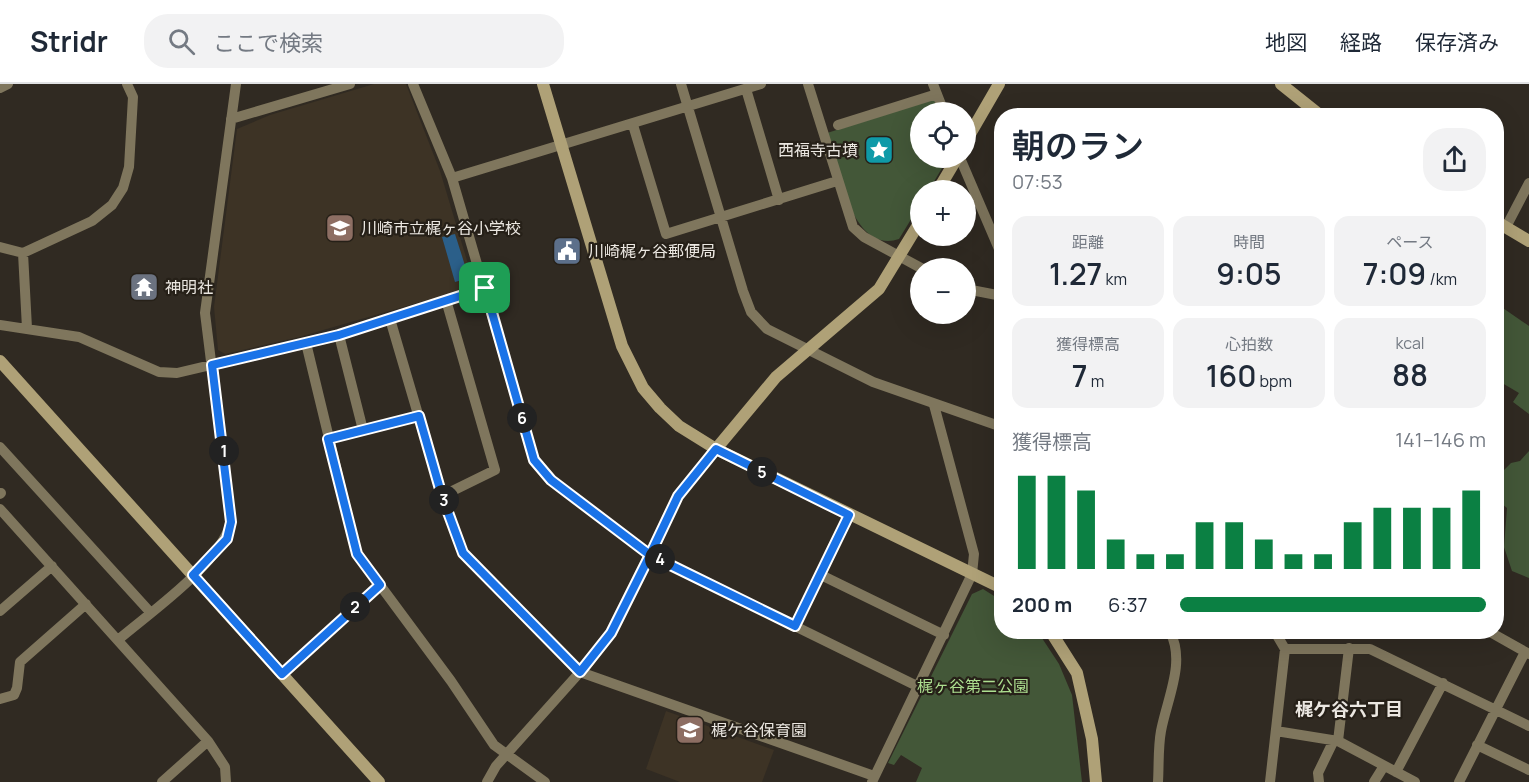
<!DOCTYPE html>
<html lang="ja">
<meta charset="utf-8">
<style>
:root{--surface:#fff;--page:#f2f2f3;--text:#1f2937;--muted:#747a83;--line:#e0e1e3;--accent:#0b8043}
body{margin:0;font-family:Manrope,"Noto Sans JP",sans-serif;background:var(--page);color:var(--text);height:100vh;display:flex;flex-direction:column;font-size:22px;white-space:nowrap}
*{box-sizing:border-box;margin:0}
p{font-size:20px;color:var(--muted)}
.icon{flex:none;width:33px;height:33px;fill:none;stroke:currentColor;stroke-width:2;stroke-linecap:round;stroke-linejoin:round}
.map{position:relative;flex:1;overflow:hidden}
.sheet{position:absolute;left:994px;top:24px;width:510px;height:531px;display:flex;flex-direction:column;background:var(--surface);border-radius:24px;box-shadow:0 6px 24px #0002}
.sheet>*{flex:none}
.controls{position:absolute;left:910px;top:18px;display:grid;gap:12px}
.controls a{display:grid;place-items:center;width:66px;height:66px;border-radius:50%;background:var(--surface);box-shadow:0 6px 24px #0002;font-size:30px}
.pin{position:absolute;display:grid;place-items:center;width:51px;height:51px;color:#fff;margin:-26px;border-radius:12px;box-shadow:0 3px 9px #0006}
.km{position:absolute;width:30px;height:30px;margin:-15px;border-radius:50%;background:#222;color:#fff;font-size:16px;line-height:30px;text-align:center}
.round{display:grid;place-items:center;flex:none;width:63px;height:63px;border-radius:24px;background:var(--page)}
.summary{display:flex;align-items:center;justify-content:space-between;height:102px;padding:0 18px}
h1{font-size:33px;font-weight:600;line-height:45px}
.metrics{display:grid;grid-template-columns:repeat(3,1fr);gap:9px;height:102px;padding:6px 18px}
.metrics div{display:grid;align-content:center;border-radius:15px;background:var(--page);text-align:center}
.metrics b{font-size:30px;font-weight:600}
.metrics small{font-size:16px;font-weight:400}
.metrics p{font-size:16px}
.chart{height:168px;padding:12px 18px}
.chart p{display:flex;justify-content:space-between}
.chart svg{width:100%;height:108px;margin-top:6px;stroke:var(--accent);stroke-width:6}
ul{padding:0 18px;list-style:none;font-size:20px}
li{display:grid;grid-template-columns:96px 72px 1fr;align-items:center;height:45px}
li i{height:15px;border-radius:8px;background:var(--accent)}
header{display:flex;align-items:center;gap:36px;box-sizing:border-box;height:84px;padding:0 30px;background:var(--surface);border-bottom:2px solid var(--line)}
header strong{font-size:28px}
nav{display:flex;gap:33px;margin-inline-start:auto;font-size:21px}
.search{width:420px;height:54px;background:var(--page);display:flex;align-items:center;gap:15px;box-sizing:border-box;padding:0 21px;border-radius:24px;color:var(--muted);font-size:22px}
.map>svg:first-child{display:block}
</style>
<header>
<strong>Stridr</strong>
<div class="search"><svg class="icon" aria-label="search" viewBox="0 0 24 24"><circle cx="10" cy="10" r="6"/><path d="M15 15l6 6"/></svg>ここで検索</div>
<nav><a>地図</a><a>経路</a><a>保存済み</a></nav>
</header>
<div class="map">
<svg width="1529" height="698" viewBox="0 0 1529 698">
<rect width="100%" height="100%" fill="#302a22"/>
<path fill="#3d3325" d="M374 0H406L440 87 472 193 469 204 299 253 225 270 218 266 214 223 237 45 270 31Z
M666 627 774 666 762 698H680L646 685Z"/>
<path fill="#435738" d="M935 15 940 28H921V74H948L929 106H921V119L899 155C851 171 837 81 827 49Z
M1497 220 1529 242V330L1513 318 1519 309 1497 296Z
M1529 367V494L1512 487 1504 463 1507 424 1497 416V390L1499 391 1511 379 1520 377Z
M983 505 1002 517V548H1038L1059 580 1072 611 1082 698H916L922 684 901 671 894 681 888 679 972 510Z"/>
<path fill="#2b5f89" d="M455 150 469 194 455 198 442 153Z"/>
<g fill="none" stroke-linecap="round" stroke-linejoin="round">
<path stroke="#7f765d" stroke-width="10" d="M413 0 452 94 534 376 551 396 650 471 917 602
M681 0 743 207 751 228 767 245 873 298 1002 343
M808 0 853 143 864 153 921 184
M933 0 944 28
M0 4 8 0
M746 5 779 116
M231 35 350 0
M633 41 666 150 837 97
M838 41 937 10
M960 74 1002 172
M452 94 761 0
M1506 143 1529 99
M0 163 23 169 92 137 112 121 123 104 129 83 133 13 127 0
M23 169 27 244
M966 205 1002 212
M390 235 442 412 463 469 580 588 874 692
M0 241 79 253 159 288 177 289 339 251 485 204
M339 251 363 346
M306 259 357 470 451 597 494 661 545 698
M329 355 419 332
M0 363 150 528
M0 410 1 409
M442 412 495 386 446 216
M0 425 208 657 225 683 226 698
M821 491 944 551
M0 527 52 482
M795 541 849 431
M1490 548 1529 570
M119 555C152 527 220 480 231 438L205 229 236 0
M1285 565H1370L1529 642
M282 590 380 501
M0 615 14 611 17 604 20 578 86 520
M1276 647 1338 657 1415 698
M1338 657 1349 564
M1477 661 1529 686
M1396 688 1443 599
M162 698 208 657
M487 698 496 682 589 578 611 549 678 412 716 365
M872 698 972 490 974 470 934 321
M1158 698C1159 681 1158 663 1161 647 1167 615 1186 578 1170 548
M1270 698 1285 565 1275 548
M1319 698 1318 689 1334 656
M1374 698 1384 682
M1459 698 1525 568"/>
<path stroke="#afa177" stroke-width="12" d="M543 0 622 262 643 304 660 324 679 342 716 365 1002 504
M1281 0 1321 32
M966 57 999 0
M938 106 957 74
M1497 138 1529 157
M0 277 379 698
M716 365 776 293 879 205 921 136
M1051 548 1077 589 1092 655 1096 698"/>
</g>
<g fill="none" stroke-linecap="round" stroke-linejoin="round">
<g stroke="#fff" stroke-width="12">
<path id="route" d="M485 204 339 251 212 281 231 438 227 455 193 491 282 590 380 501 357 470 328 355 419 332 442 412 463 469 580 588 611 549 650 471 795 542 849 431 716 365 678 412 650 471 551 396 534 376 485 204"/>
</g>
<use href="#route" stroke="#1a73e8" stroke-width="8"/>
</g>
<defs>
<g id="sight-square" transform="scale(1.5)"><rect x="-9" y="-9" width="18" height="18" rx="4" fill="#0f9aa8" stroke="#262018"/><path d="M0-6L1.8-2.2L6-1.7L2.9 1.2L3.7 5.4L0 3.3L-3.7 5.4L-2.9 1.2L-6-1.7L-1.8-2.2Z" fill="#fff"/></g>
<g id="school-square" transform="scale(1.5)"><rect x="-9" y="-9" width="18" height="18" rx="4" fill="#8d6e63" stroke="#262018"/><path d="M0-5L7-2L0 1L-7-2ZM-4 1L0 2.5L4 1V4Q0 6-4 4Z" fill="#fff"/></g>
<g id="civic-square" transform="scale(1.5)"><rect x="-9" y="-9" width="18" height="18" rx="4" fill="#5c6f8a" stroke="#262018"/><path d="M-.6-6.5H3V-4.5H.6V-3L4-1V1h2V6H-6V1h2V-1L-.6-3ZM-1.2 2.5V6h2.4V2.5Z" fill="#fff"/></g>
<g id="temple-square" transform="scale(1.5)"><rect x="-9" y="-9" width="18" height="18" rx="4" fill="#6b7280" stroke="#262018"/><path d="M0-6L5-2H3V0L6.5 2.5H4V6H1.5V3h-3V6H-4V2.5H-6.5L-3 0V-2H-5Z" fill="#fff"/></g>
</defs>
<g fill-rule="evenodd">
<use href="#sight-square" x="879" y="66"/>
<use href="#school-square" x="340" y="144"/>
<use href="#civic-square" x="567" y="167"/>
<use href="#temple-square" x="144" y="203"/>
<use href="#school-square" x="690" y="646"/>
</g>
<g text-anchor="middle" stroke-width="4.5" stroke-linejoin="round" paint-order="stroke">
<g font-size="16" fill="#ebe7e1" stroke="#262018" text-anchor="start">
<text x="858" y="72" text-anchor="end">西福寺古墳</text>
<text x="361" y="150">川崎市立梶ヶ谷小学校</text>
<text x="588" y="173">川崎梶ヶ谷郵便局</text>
<text x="165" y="209">神明社</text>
<text x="711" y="652">梶ケ谷保育園</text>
</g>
<g font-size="16" fill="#addf90" stroke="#262018">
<text x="973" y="608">梶ヶ谷第二公園</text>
</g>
<g font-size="18" font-weight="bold" fill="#ebe7e1" stroke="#262018">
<text x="1349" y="632">梶ケ谷六丁目</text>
</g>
</g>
</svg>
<div class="controls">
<a><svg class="icon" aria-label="locate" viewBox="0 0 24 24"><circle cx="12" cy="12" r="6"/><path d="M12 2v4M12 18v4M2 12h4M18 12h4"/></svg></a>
<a>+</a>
<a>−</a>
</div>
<div class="pin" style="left:485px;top:204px;background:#1e9e55"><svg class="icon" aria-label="arrive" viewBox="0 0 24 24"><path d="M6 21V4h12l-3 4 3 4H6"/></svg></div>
<b class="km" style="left:224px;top:367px">1</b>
<b class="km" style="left:355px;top:523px">2</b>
<b class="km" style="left:444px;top:416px">3</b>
<b class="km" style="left:660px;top:475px">4</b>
<b class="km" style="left:762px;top:388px">5</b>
<b class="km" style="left:522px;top:334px">6</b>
<section class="sheet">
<div class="summary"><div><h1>朝のラン</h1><p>07:53</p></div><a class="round"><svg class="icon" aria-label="share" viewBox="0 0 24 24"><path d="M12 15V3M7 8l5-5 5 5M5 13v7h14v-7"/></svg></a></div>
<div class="metrics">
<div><p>距離</p><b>1.27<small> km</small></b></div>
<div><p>時間</p><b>9:05</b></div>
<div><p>ペース</p><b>7:09<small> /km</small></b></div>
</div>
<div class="metrics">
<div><p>獲得標高</p><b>7<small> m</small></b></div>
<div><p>心拍数</p><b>160<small> bpm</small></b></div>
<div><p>kcal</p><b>88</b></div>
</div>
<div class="chart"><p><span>獲得標高</span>141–146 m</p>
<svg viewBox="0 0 160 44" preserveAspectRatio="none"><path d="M5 44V6M15 44V6M25 44V12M35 44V32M45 44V38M55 44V38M65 44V25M75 44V25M85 44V32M95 44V38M105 44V38M115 44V25M125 44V19M135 44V19M145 44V19M155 44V12"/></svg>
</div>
<ul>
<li><b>200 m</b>6:37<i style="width:100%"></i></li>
</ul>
</section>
</div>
